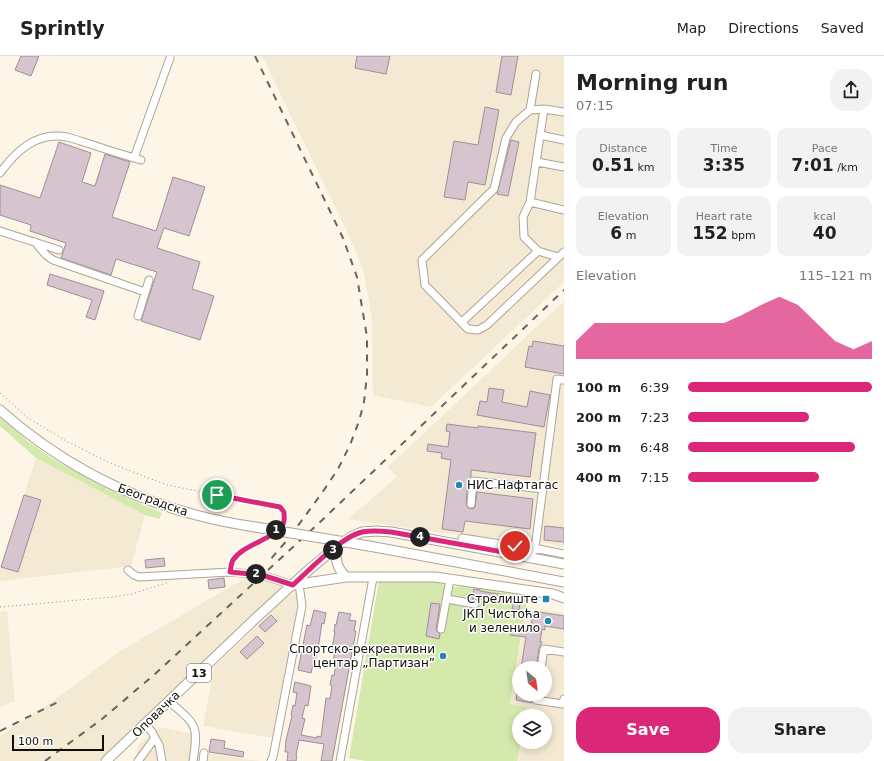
<!DOCTYPE html>
<meta charset="utf-8">
<style>
:root{--surface:#fff;--page:#f2f2f2;--text:#222;--muted:#767676;--line:#e0e0e0;--accent:#db2777}
body{margin:0;font-family:"DejaVu Sans",sans-serif;background:var(--page);color:var(--text);height:100vh;display:flex;flex-direction:column;font-size:15px;white-space:nowrap}
*{box-sizing:border-box;margin:0}
p{font-size:13px;color:var(--muted)}
.icon{flex:none;width:22px;height:22px;fill:none;stroke:currentColor;stroke-width:2;stroke-linecap:round;stroke-linejoin:round}
.map{position:relative;flex:1;overflow:hidden}
.details{display:flex;flex-direction:column;background:var(--surface);width:320px}
.details>*{flex:none}
.needle{width:26px;rotate:151deg}
.tools{position:absolute;left:512px;top:605px;display:grid;gap:8px}
.tools a{display:grid;place-items:center;width:40px;height:40px;border-radius:50%;background:var(--surface);box-shadow:0 2px 10px #0003;font-size:20px}
.scale{position:absolute;left:12px;bottom:10px;width:92px;box-sizing:border-box;padding-left:4px;border:2px solid #100e09;border-top:0;font-size:11px;line-height:14px;white-space:nowrap;color:#100e09;-webkit-text-stroke:3px #fff;paint-order:stroke}
.pin{position:absolute;display:grid;place-items:center;width:34px;height:34px;color:#fff;margin:-17px;border:2px solid #fff;border-radius:50%;box-shadow:0 1px 4px #0007}
.km{position:absolute;width:20px;height:20px;margin:-10px;border-radius:50%;background:#222;color:#fff;font-size:11px;line-height:20px;text-align:center}
.round{display:grid;place-items:center;flex:none;width:42px;height:42px;border-radius:16px;background:var(--page)}
.overview{display:flex;align-items:center;justify-content:space-between;height:68px;padding:0 12px}
h1{font-size:22px;font-weight:700;line-height:30px}
.metrics{display:grid;grid-template-columns:repeat(3,1fr);gap:6px;height:68px;padding:4px 12px}
.metrics div{display:grid;align-content:center;border-radius:10px;background:var(--page);text-align:center}
.metrics b{font-size:17px;font-weight:700}
.metrics small{font-size:11px;font-weight:400}
.metrics p{font-size:11px}
.chart{height:112px;padding:8px 12px}
.chart p{display:flex;justify-content:space-between}
.chart svg{width:100%;height:72px;margin-top:4px;fill:var(--accent);opacity:.7}
.cta{display:flex;gap:8px;margin-top:auto;padding:8px 12px}
.cta a{flex:1;height:46px;border-radius:16px;background:var(--accent);color:#fff;font-size:16px;font-weight:700;line-height:46px;text-align:center}
.cta a+a{background:var(--page);color:var(--text)}
ul{padding:0 12px;list-style:none;font-size:13px}
li{display:grid;grid-template-columns:64px 48px 1fr;align-items:center;height:30px}
li i{height:10px;border-radius:5px;background:var(--accent)}
header{display:flex;align-items:center;gap:24px;box-sizing:border-box;height:56px;padding:0 20px;background:var(--surface);border-bottom:1px solid var(--line)}
header strong{font-size:19px}
nav{display:flex;gap:22px;margin-inline-start:auto;font-size:14px}
main{display:flex;flex:1;min-height:0}
.map>svg:first-child{display:block}
</style>
<header>
<strong>Sprintly</strong>
<nav><a>Map</a><a>Directions</a><a>Saved</a></nav>
</header>
<main>
<div class="map">
<svg width="564" height="705" viewBox="0 0 564 705">
<rect width="100%" height="100%" fill="#fdf6e6"/>
<path fill="#f4e9d2" fill-rule="evenodd" d="M262 0H564V226L431 351 373 339 372 264 364 217 351 184 313 105Z
M564 245V491L536 485 441 477 348 463 397 421 388 411Z
M36 402 145 459 131 510 0 525V514Z
M247 521 263 523 281 529 282 532 99 705H0V680L59 641 117 597Z
M296 536 299 551 273 682 203 670 214 611 288 540Z
M527 551 564 557V705H517L521 686H545V660H525L526 651 510 648ZM519 612H545V638H519Z
M7 555 15 645 0 651V556Z
M158 671 193 678 189 705H135L138 690Z
M200 696 260 705H197Z"/>
<path fill="#d5e9ad" d="M0 361 29 386 53 403 117 437 162 457 159 463 145 459 36 402 0 370Z
M379 524 435 526 452 531 471 530 528 538 510 648 527 651 525 660H519V686H521L517 705H366L349 702Z"/>
<path fill="#d6c5ce" stroke="#9e8e97" d="M21 0H39L31 20 15 14Z
M357 0H390L386 18 355 12Z
M502 0H518L511 39 496 36Z
M485 51 499 54 485 129 468 126 465 144 444 141 454 85 478 89Z
M511 84 519 86 508 140 497 138Z
M59 86 91 97 82 126 95 130 105 98 130 106 112 161 156 175 173 121 205 131 189 180 164 172 157 192 200 206 192 233 214 240 200 284 141 265 157 216 116 203 111 219 61 202 66 187 30 175 31 169 0 159V129L40 142Z
M50 218 104 235 95 264 86 261 92 244 47 229Z
M533 285 564 290V318L525 311 529 290 532 291Z
M489 332 504 334 502 346 527 351 530 335 550 339 544 371 477 359 480 345 487 346Z
M447 368 478 372V370L536 377 530 421 471 414V421L468 425 466 448 468 452 473 453 475 451 477 436 533 443 530 473 465 465 463 476 442 473 451 404 441 402 442 397 427 395 428 388 448 391 450 376 446 375Z
M24 439 41 444 18 516 1 511Z
M545 470 564 472V486L544 484Z
M164 502 165 510 146 512 145 504Z
M224 522 225 531 209 533 208 524Z
M474 533 480 534V535L516 541V539H521L519 554 512 553 513 548 479 543V545L472 542Z
M431 547 440 548 436 574 440 578 439 583 426 580Z
M314 554 326 557 324 568 322 567 318 593 315 605H314L311 617 298 614 307 569 310 570Z
M533 555 564 560V573L545 570V574L542 573 540 586H542L539 592 536 612H521L526 581 510 579 512 569 531 572Z
M339 556 351 558 349 564 356 565 354 575H356L332 705H321L324 688 299 684 296 699 297 700 296 705H287L288 696H285L286 684 292 660 291 659 293 649 295 650 297 637 293 636 295 626 311 630 308 650 305 649 302 662 305 663 301 679 317 682V680L321 681 326 642 330 643 332 630 330 629 332 619 334 620 336 606H333L335 594 332 593 335 576H334L335 568 336 569Z
M271 559 277 565 265 576 259 570Z
M257 580 264 587 247 603 240 596Z
M517 638H532V647L516 644Z
M211 683 225 685 224 692 244 696 243 701 209 696Z"/>
<g fill="none" stroke-linecap="round" stroke-linejoin="round">
<g stroke="#aca597" stroke-width="9">
<path id="minor" d="M544 53 530 146 523 161 524 181 538 195 558 201
M530 54 536 18
M564 56 544 53 530 54 516 66 506 82 494 133 422 204 425 229 468 273 478 274 487 269 564 196
M540 79 564 84
M134 102 170 2
M537 106 564 111
M0 117C16 95 37 75 67 81 75 83 83 86 90 88 107 94 124 99 141 104
M530 146 564 154
M0 175 59 194
M35 186 46 199 53 204 145 236
M138 260 149 224
M462 266 538 195
M471 448 473 425 543 433
M462 482 515 490 514 498
M534 492 564 498
M531 501 536 485 557 323 564 324
M128 514 134 519 139 521 230 516 262 519 293 529
M447 543 475 548
M441 573 450 523
M541 612 544 593 564 596
M537 638 536 644 563 648 564 643
M169 645C196 669 199 668 193 705
M155 682 159 689 162 705
M138 705 155 682 152 676 145 668
M203 705 204 697
M271 705 273 701 302 550 299 528
M340 705 373 522"/>
</g>
<g stroke="#aca597" stroke-width="11">
<path id="major" d="M0 354C56 404 123 440 196 459 215 464 235 468 255 471
M369 490 564 526
M336 491C335 504 337 512 346 521
M293 529 346 521H435L553 538 564 542
M106 705 256 562 304 518 336 491 351 481 362 476 377 475 391 476 564 508"/>
</g>
<path stroke="#8d897e" stroke-width="1" stroke-dasharray="1 3" stroke-linecap="butt" d="M0 337 28 362 68 386 110 407 167 429 280 451 284 456V467L282 468
M231 510C235 493 255 489 267 481
M0 551 113 541 132 538 169 526"/>
<use href="#minor" stroke="#fff" stroke-width="7"/>
<use href="#major" stroke="#fff" stroke-width="9"/>
<path stroke="#68645b" stroke-width="2" stroke-dasharray="7 7" stroke-linecap="butt" d="M255 0 343 182 357 221 367 281V319L364 346 359 365 350 389 338 413 324 434 289 482 269 505
M0 675 60 645
M45 705 102 663 155 618 319 467 564 234"/>
<g stroke="#aca597" stroke-width="11" stroke-linecap="butt">
<path id="major-bridge" d="M255 471 369 490"/>
</g>
<use href="#major-bridge" stroke="#fff" stroke-width="9"/>
</g>
<g fill="none" stroke-linecap="round" stroke-linejoin="round">
<g stroke="#fff" stroke-width="8">
<path id="route" d="M217 439 280 451 284 456C284 460 285 465 283 468 272 485 245 487 233 504 231 507 231 513 230 516L262 519 293 529C309 514 341 481 362 476 372 474 381 475 391 476L514 498 515 490"/>
</g>
<use href="#route" stroke="#db2777" stroke-width="5"/>
</g>
<g fill="#2485b0" stroke="#fff" stroke-width="1.5">
<circle cx="459" cy="429" r="4"/>
<rect x="542" y="539" width="8" height="8" rx="2"/>
<circle cx="548" cy="565" r="4"/>
<circle cx="443" cy="600" r="4"/>
</g>
<g text-anchor="middle" stroke-width="3" stroke-linejoin="round" paint-order="stroke">
<rect fill="#fff" stroke="#585653" stroke-width="1" x="187" y="608" width="24" height="18" rx="3"/>
<g font-size="11" font-weight="bold" fill="#100e09">
<text x="199" y="621">13</text>
</g>
<g font-size="12" fill="#100e09" stroke="#fff" text-anchor="end">
<text x="467" y="433" text-anchor="start">НИС Нафтагас</text>
<text x="538" y="547">Стрелиште</text>
<text x="540" y="562">ЈКП Чистоћа<tspan x="540" dy="14">и зеленило</tspan></text>
<text x="435" y="597">Спортско-рекреативни<tspan x="435" dy="14">центар „Партизан”</tspan></text>
</g>
<g font-size="12" fill="#100e09" stroke="#fff">
<text transform="translate(153 444) rotate(20)" y="4">Београдска</text>
<text transform="translate(156 658) rotate(-44)" y="4">Оповачка</text>
</g>
</g>
</svg>
<div class="tools">
<a><svg class="needle" viewBox="-14 -14 28 28"><path d="M0-13l5 13h-10z" fill="#e53935"/><path d="M0 13l5-13h-10z" fill="#767676"/></svg></a>
<a><svg class="icon" aria-label="layers" viewBox="0 0 24 24"><path d="M12 4l9 5-9 5-9-5zM3 14l9 5 9-5"/></svg></a>
</div>
<div class="scale">100 m</div>
<div class="pin" style="left:217px;top:439px;background:#1e9e55"><svg class="icon" aria-label="arrive" viewBox="0 0 24 24"><path d="M6 21V4h12l-3 4 3 4H6"/></svg></div>
<div class="pin" style="left:515px;top:490px;background:#d93025"><svg class="icon" aria-label="check" viewBox="0 0 24 24"><path d="M5 12l5 5 9-10"/></svg></div>
<b class="km" style="left:276px;top:474px">1</b>
<b class="km" style="left:256px;top:518px">2</b>
<b class="km" style="left:333px;top:494px">3</b>
<b class="km" style="left:420px;top:481px">4</b>
</div>
<section class="details">
<div class="overview"><div><h1>Morning run</h1><p>07:15</p></div><a class="round"><svg class="icon" aria-label="share" viewBox="0 0 24 24"><path d="M12 15V3M7 8l5-5 5 5M5 13v7h14v-7"/></svg></a></div>
<div class="metrics">
<div><p>Distance</p><b>0.51<small> km</small></b></div>
<div><p>Time</p><b>3:35</b></div>
<div><p>Pace</p><b>7:01<small> /km</small></b></div>
</div>
<div class="metrics">
<div><p>Elevation</p><b>6<small> m</small></b></div>
<div><p>Heart rate</p><b>152<small> bpm</small></b></div>
<div><p>kcal</p><b>40</b></div>
</div>
<div class="chart"><p><span>Elevation</span>115–121 m</p>
<svg viewBox="0 0 160 44" preserveAspectRatio="none"><path d="M0 44V33L10 22L20 22L30 22L40 22L50 22L60 22L70 22L80 22L90 17L100 11L110 6L120 11L130 22L140 33L150 38L160 33V44z"/></svg>
</div>
<ul>
<li><b>100 m</b>6:39<i style="width:100%"></i></li>
<li><b>200 m</b>7:23<i style="width:66%"></i></li>
<li><b>300 m</b>6:48<i style="width:91%"></i></li>
<li><b>400 m</b>7:15<i style="width:71%"></i></li>
</ul>
<div class="cta"><a>Save</a><a>Share</a></div>
</section>
</main>
